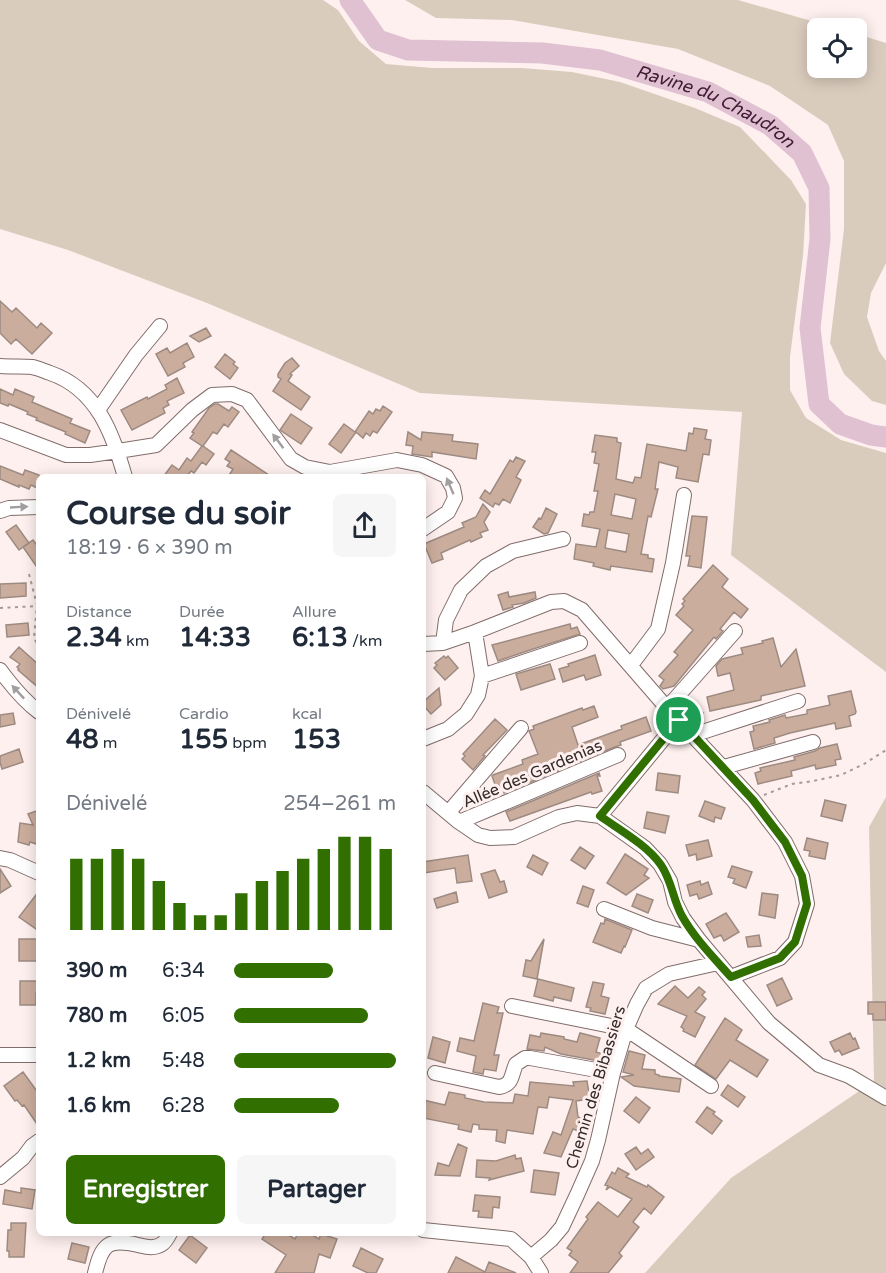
<!DOCTYPE html>
<html lang="fr">
<meta charset="utf-8">
<style>
:root{--surface:#fff;--page:#f6f6f7;--text:#1f2937;--muted:#747a83;--accent:#316f01}
body{margin:0;font-family:"Varela Round",sans-serif;background:var(--page);color:var(--text);height:100vh;display:flex;flex-direction:column;font-size:22px;white-space:nowrap}
*{box-sizing:border-box;margin:0}
p{font-size:20px;color:var(--muted)}
.icon{flex:none;width:33px;height:33px;fill:none;stroke:currentColor;stroke-width:2;stroke-linecap:round;stroke-linejoin:round}
.map{position:relative;flex:1;overflow:hidden}
.sheet{position:absolute;left:36px;top:474px;width:390px;height:762px;display:flex;flex-direction:column;background:var(--surface);border-radius:9px;box-shadow:0 3px 15px #0003}
.sheet>*{flex:none}
.buttons{position:absolute;left:807px;top:18px;display:grid;gap:12px}
.buttons a{display:grid;place-items:center;width:60px;height:60px;border-radius:9px;background:var(--surface);box-shadow:0 3px 15px #0003;font-size:30px}
.pin{position:absolute;display:grid;place-items:center;width:51px;height:51px;color:#fff;margin:-26px;border:3px solid #fff;border-radius:50%;box-shadow:0 2px 6px #0007}
.round{display:grid;place-items:center;flex:none;width:63px;height:63px;border-radius:9px;background:var(--page)}
.overview{display:flex;align-items:center;justify-content:space-between;height:102px;padding:0 30px}
h1{font-size:33px;font-weight:700;line-height:45px}
.metrics{display:grid;grid-template-columns:repeat(3,1fr);gap:9px;height:102px;padding:6px 30px}
.metrics div{display:grid;align-content:center}
.metrics b{font-size:26px;font-weight:700}
.metrics small{font-size:16px;font-weight:400}
.metrics p{font-size:16px}
.chart{height:168px;padding:12px 30px}
.chart p{display:flex;justify-content:space-between}
.chart svg{width:100%;height:108px;margin-top:6px;stroke:var(--accent);stroke-width:6}
.primary-button{display:flex;gap:12px;margin-top:auto;padding:12px 30px}
.primary-button a{flex:1;height:69px;border-radius:9px;background:var(--accent);color:#fff;font-size:24px;font-weight:700;line-height:69px;text-align:center}
.primary-button a+a{background:var(--page);color:var(--text)}
ul{padding:0 30px;list-style:none;font-size:20px}
li{display:grid;grid-template-columns:96px 72px 1fr;align-items:center;height:45px}
li i{height:15px;border-radius:8px;background:var(--accent)}
.map>svg:first-child{display:block}
</style>
<div class="map">
<svg width="886" height="1273" viewBox="0 0 886 1273">
<rect width="100%" height="100%" fill="#fef0ef"/>
<path fill="#daccbd" d="M0 0H323L338 10 359 41 386 64 432 68H522L572 72 620 82 695 108 740 127 791 180 806 204 803 256 790 357V390L806 418 841 440 886 453V672L731 555 742 412 420 393 207 303 68 250 0 229Z
M405 0H738L836 28H818V68H856L857 34 886 43V263L871 293 867 317 879 351 886 361V405L872 401 844 374 830 343 844 229V161L828 125 770 86 678 49 512 20 436 18Z
M886 797V1273H645L731 1178 874 1081 869 827Z"/>
<g fill="none" stroke-linecap="round" stroke-linejoin="round">
<path stroke="#e0c1d2" stroke-width="21" id="s1" d="M350 0 378 40 408 50 542 53 600 60 708 92 770 125 802 153 819 188 820 239 810 328 819 404 840 424 871 435 886 437"/>
</g>
<path fill="#cbad9d" stroke="#9d8b82" stroke-width="1.5" fill-rule="evenodd" d="M0 301 12 312 16 308 37 328 41 323 52 333 32 354 16 339 11 344 0 333Z
M206 328 211 336 199 342 190 336Z
M187 343 194 357 183 363 185 367 168 376 156 354 167 348 170 353Z
M225 354 235 362 233 364 238 368 230 379 215 367Z
M292 358 299 366 290 374 292 375 288 381 310 397 301 410 273 391 281 379 278 377V374L285 363Z
M177 378 184 393 167 401 169 405 163 408 165 413 132 430 121 410 147 397 148 399 167 389 165 385Z
M0 389 13 395 15 389 34 397 32 402 72 419 70 423 90 431 85 443 65 434 66 432 36 420 37 418 27 414 28 412 9 404 8 406 0 403Z
M215 404H218L229 411 232 407 239 412 228 427 224 424 217 434 213 432 203 446 214 454 206 465 202 462 194 473 191 471 187 476 189 477H163L172 465 179 470 187 458 191 461 202 446 190 438 194 433 192 432 209 408Z
M383 406 392 412 377 433 373 431 370 436 366 433 363 438 356 432 341 453 329 444 344 424 355 432 369 411 373 414 376 409 380 411Z
M291 414 312 428 301 444 280 430Z
M694 428 707 430 705 439 711 440 709 455 703 454 698 482 676 478 678 467 659 462 655 489H658L651 517 648 516 641 554 648 555V558L654 559 652 572 611 566 610 570 593 566 594 563 574 559 576 544 596 547 600 529 582 526 584 514 589 515 590 512H594L598 491H594L599 464 594 463 596 452H592L595 435 617 438V442L621 443 616 479 633 483 635 477 641 478 647 444 686 451 689 433 693 434ZM615 494 636 499 632 519 611 515ZM608 530 629 534 626 552 605 548Z
M408 432 421 440 422 432 453 435 452 441 478 444 476 459 432 452V457L412 454 413 446 406 445Z
M231 450 272 477H228L233 469 227 466 230 462 225 459Z
M516 457 525 461 516 477 521 480 510 503 503 499 499 505 495 503 493 507 480 498 485 490 490 494 510 460 513 462Z
M0 466 23 475 25 470 39 475V489L31 485 29 489 19 485V487L0 479Z
M483 504 490 512 484 522 488 530 480 533 482 537 471 542 470 540 441 553 443 559 432 563 424 544 464 527 462 523 476 517Z
M546 508 557 514 548 533 544 534 533 527 539 518 541 519Z
M692 516 707 517 701 568 688 566 690 556H686Z
M16 525 29 543 19 550 6 532Z
M33 540 39 548V570L23 547Z
M713 565 728 579 722 587 748 609 741 618 734 612 720 629 723 631 716 639 714 637 674 686 663 689 660 686 664 680 659 676 678 655 674 652 693 630 676 615 684 606 682 604 685 601 683 599Z
M26 583V596L0 598V584Z
M508 592 509 597 535 592 536 598 524 603 512 605 513 607 503 610 498 595Z
M28 623 29 635 7 637 6 625Z
M570 624 571 629 577 627 580 634 530 650 498 661 492 645Z
M773 638 781 667 796 649 805 686 761 696V700L710 711 707 697 734 690 730 673 718 676 716 666 722 659 743 654 741 648 763 643 762 641Z
M19 647 39 665V688L18 670 19 669 17 667 20 664 10 657Z
M595 655 601 675 586 680 584 675 563 682 559 669 569 666 568 664Z
M444 656 446 658 448 656 458 668 445 680 434 668 437 665 435 663Z
M550 664 555 679 521 690 516 674Z
M439 688 441 705 431 714 423 705V702Z
M851 691 856 712 855 714 849 716 851 726 836 729 835 723 790 733 774 738 775 743 754 749 750 732 754 731 753 726 770 722 769 720 785 715 786 718 807 714V710L830 705 828 696Z
M693 702 703 713 695 720 694 719 692 721 686 715 688 713 685 710Z
M594 706 598 717 572 727 578 745 622 729 621 726 646 717 651 731 620 742 621 745 615 747 578 762 577 761 557 768 558 771 504 793 502 787 497 790 492 776 493 775 523 764 522 760 538 754 529 731 534 729 533 726 582 708 583 710Z
M13 713 15 724 0 727V715Z
M495 719 507 730 483 755 485 756 473 770 462 759 465 756 463 754Z
M837 744 841 759 835 760 836 765 816 769 815 765 791 771 792 776 758 784 755 773 761 771 760 768 795 760 794 757 815 751 820 748Z
M19 749 23 762 2 769 0 762V756Z
M599 773 600 776H597L602 791 592 794 591 792 510 821 506 812Z
M658 773 680 776 678 793 656 790Z
M825 800 846 805 842 821 821 816Z
M705 801 725 808 721 819 715 817 714 822 699 816Z
M39 810V845L30 842 29 845 18 842 20 823 33 825 28 814Z
M647 812 669 816 665 833 644 828Z
M807 838 828 843 825 859 809 856 810 851 804 850Z
M708 840 712 856 697 860 696 854 689 856 686 845Z
M580 847 594 856 585 869 571 860Z
M625 854 648 869 644 875 649 878 626 895 607 883Z
M468 855 472 881 457 883 455 868 424 873 423 862Z
M533 855 548 863 542 875 527 867Z
M732 866 752 872 746 888 733 883 735 879 728 877Z
M0 869 11 886 0 893Z
M495 870 500 882 504 881 507 892 489 898 481 874Z
M700 881 701 885 708 882 712 894 699 899 697 894 690 896 687 885Z
M583 886 594 890 588 907 577 903Z
M39 891V931L19 917Z
M456 892 458 902 437 908 434 899Z
M762 893 778 895 775 918 759 915Z
M637 894 653 900 648 913 632 906Z
M726 913 739 932 724 941 721 935 714 938 706 924Z
M605 919 632 930 625 947 624 946 621 953 593 942 601 923 604 924Z
M759 935 761 946 748 947 746 937Z
M19 939H39V961H19Z
M544 939 537 979 523 976 526 960 531 961Z
M782 978 792 999 777 1006 767 985Z
M538 979 574 988 571 1001 554 997 553 1001 534 996Z
M20 981H39V993H36V1005H20Z
M593 982 604 984 601 996 609 998 605 1014 590 1011 591 1008 586 1007Z
M675 986 688 998 699 987 705 992 702 995 706 999 695 1012 705 1017 695 1037 683 1031 684 1029 681 1027 687 1016 658 1004Z
M868 1002H886V1020H873V1014H868Z
M483 1003 499 1007 497 1013H503L494 1055H499L496 1071 484 1069 483 1074 473 1072 476 1056 457 1051 460 1038 474 1041Z
M725 1018 742 1030 736 1040 768 1060 757 1077 730 1060 716 1079 695 1065Z
M541 1033 564 1037V1039L577 1042 580 1033 600 1038 596 1052 606 1055 604 1062 561 1054 545 1047 544 1051 527 1049 530 1035 540 1037Z
M850 1033 853 1039 855 1038 859 1048 842 1055 839 1050 835 1052 830 1042Z
M433 1037 450 1042 445 1063 428 1058Z
M629 1051 645 1055 642 1069 655 1070V1074L659 1075V1076L681 1079 679 1092 634 1086 621 1077 634 1075 623 1072Z
M23 1072 39 1094V1127L24 1105 22 1106 17 1100 15 1101 4 1086Z
M587 1081 590 1099 576 1101 578 1117 585 1120 581 1132 573 1129 561 1157 544 1153 553 1132 561 1135 573 1100 549 1097 547 1108 538 1107 533 1134 507 1130 505 1143 496 1141 497 1130 479 1129V1125L473 1124 471 1132 458 1129 459 1125 423 1118V1100L445 1105 449 1092 465 1095V1098L484 1102 513 1103 515 1094 528 1096 530 1082 574 1086 573 1082Z
M728 1085 745 1097 738 1107 721 1095Z
M636 1097 650 1108 639 1123 624 1111Z
M707 1107 715 1112 713 1114 722 1121 712 1134 696 1122Z
M458 1144 467 1148 460 1176 435 1175 438 1163 449 1166Z
M636 1147 641 1154 648 1149 654 1157 636 1170 625 1154Z
M515 1155 516 1159 521 1158 524 1171 489 1180 490 1178 476 1177 477 1160 496 1161Z
M618 1168 629 1174 626 1177 647 1187 648 1185 664 1197 651 1214 644 1208 633 1222 639 1227 619 1253 622 1256 608 1273H570L578 1262 569 1255 572 1251 567 1248 588 1219 586 1217 598 1202 618 1217 632 1199 610 1187 606 1190 608 1186 605 1185 612 1172 615 1174Z
M534 1170 559 1173 555 1195 531 1192Z
M21 1188 35 1190 32 1209 3 1204 5 1190 21 1193Z
M475 1195 500 1197 499 1208 493 1207 492 1218 478 1217 479 1211H473Z
M11 1223H26L24 1257H9V1251H7L8 1230H11Z
M266 1233H285L295 1239 298 1233H309L319 1239 321 1234 337 1239 330 1258 319 1254 314 1273H275L286 1255 262 1239Z
M190 1235 207 1248 196 1263 179 1250Z
M72 1243 89 1247 85 1263 68 1259Z
M361 1248 383 1259 376 1273H368L353 1266Z
M456 1257 485 1272 489 1262 516 1273H448Z"/>
<g fill="none" stroke-linecap="round" stroke-linejoin="round">
<g stroke="#806d6a" stroke-width="16">
<path id="street" d="M0 366C11 367 22 366 32 367 38 368 44 371 50 373 97 389 113 434 125 477
M98 410 136 355 160 326
M0 430 66 455H90L118 451 156 445 192 410 212 395 232 394 247 400 291 459 305 467 330 472 397 460 422 465 446 476 453 488 455 498 448 512 423 529
M0 511 9 508 39 507
M443 643 446 620 461 590 486 566 513 551 563 539
M423 644 443 643 475 632 551 602 564 601 582 610 667 708 753 800 785 842 802 876 807 904 795 942 780 958 731 977
M631 665 658 629 673 563 684 495
M0 670C11 685 23 700 39 712
M482 676 580 643
M667 708 735 631
M693 735 798 701
M423 739 448 729 466 714 478 695 482 676 475 632
M724 767 813 742
M423 792 459 822 478 835 490 838 514 837 559 817 577 813 600 816 645 848 660 864 670 881 675 902 683 918 699 940 769 1023 819 1065 849 1076 886 1098
M448 813 521 728
M600 816 679 720
M459 822 618 755
M0 858 10 860 39 873
M604 909 652 928 699 940
M512 1006 626 1029 711 1086
M0 1055H39
M435 1073 499 1087C513 1085 511 1075 516 1064L525 1058H530L613 1073
M0 1177 23 1158 32 1146 39 1141
M423 1230 511 1239 531 1257 541 1273
M531 1257 551 1240 562 1227 577 1195 592 1161 598 1140 613 1073 626 1029 637 1004 646 988 669 974 718 963
M95 1273C102 1244 108 1238 138 1245 147 1247 154 1249 162 1244 165 1242 168 1237 170 1233"/>
</g>
<path stroke="#a49998" stroke-width="2" stroke-dasharray="3 4.5" stroke-linecap="butt" d="M29 574 37 605 34 638 39 647
M0 608 39 606
M764 795 792 784 813 781 841 775 864 764 886 750"/>
<use href="#street" stroke="#fff" stroke-width="14"/>
</g>
<defs><path id="oneway-solid" d="M-6-.8H1V-3.2L6.5 0L1 3.2V.8H-6Z" transform="scale(1.5)"/></defs>
<g fill="#a39f9f">
<use href="#oneway-solid" transform="translate(278 441) rotate(-127)"/>
<use href="#oneway-solid" transform="translate(450 486) rotate(-113)"/>
<use href="#oneway-solid" transform="translate(19 507) rotate(-3)"/>
<use href="#oneway-solid" transform="translate(18 692) rotate(-133)"/>
</g>
<g fill="none" stroke-linecap="round" stroke-linejoin="round">
<g stroke="#fff" stroke-width="12">
<path id="route" d="M679 720 753 800 785 842 802 876 807 904 795 942 780 958 731 977C714 958 695 939 682 916 673 900 672 881 661 865 648 846 620 830 600 816Z"/>
</g>
<use href="#route" stroke="#316f01" stroke-width="8"/>
</g>
<g text-anchor="middle" stroke-width="6" stroke-linejoin="round" paint-order="stroke">
<g font-size="16" fill="#322a29" stroke="#fef0ef">
<text transform="translate(532 773) rotate(-23)" y="6">Allée des Gardenias</text>
<text transform="translate(595 1087) rotate(-73)" y="6">Chemin des Bibassiers</text>
</g>
<g font-size="18" font-style="italic" fill="#411a33" stroke="#fef0ef">
<text dy="6" stroke="none"><textPath href="#s1" startOffset="398">Ravine du Chaudron</textPath></text>
</g>
</g>
</svg>
<div class="buttons">
<a><svg class="icon" aria-label="locate" viewBox="0 0 24 24"><circle cx="12" cy="12" r="6"/><path d="M12 2v4M12 18v4M2 12h4M18 12h4"/></svg></a>
</div>
<div class="pin" style="left:679px;top:720px;background:#1e9e55"><svg class="icon" aria-label="arrive" viewBox="0 0 24 24"><path d="M6 21V4h12l-3 4 3 4H6"/></svg></div>
<section class="sheet">
<div class="overview"><div><h1>Course du soir</h1><p>18:19 · 6 × 390 m</p></div><a class="round"><svg class="icon" aria-label="share" viewBox="0 0 24 24"><path d="M12 15V3M7 8l5-5 5 5M5 13v7h14v-7"/></svg></a></div>
<div class="metrics">
<div><p>Distance</p><b>2.34<small> km</small></b></div>
<div><p>Durée</p><b>14:33</b></div>
<div><p>Allure</p><b>6:13<small> /km</small></b></div>
</div>
<div class="metrics">
<div><p>Dénivelé</p><b>48<small> m</small></b></div>
<div><p>Cardio</p><b>155<small> bpm</small></b></div>
<div><p>kcal</p><b>153</b></div>
</div>
<div class="chart"><p><span>Dénivelé</span>254–261 m</p>
<svg viewBox="0 0 160 44" preserveAspectRatio="none"><path d="M5 44V15M15 44V15M25 44V11M35 44V15M45 44V24M55 44V33M65 44V38M75 44V38M85 44V29M95 44V24M105 44V20M115 44V15M125 44V11M135 44V6M145 44V6M155 44V11"/></svg>
</div>
<ul>
<li><b>390 m</b>6:34<i style="width:61%"></i></li>
<li><b>780 m</b>6:05<i style="width:83%"></i></li>
<li><b>1.2 km</b>5:48<i style="width:100%"></i></li>
<li><b>1.6 km</b>6:28<i style="width:65%"></i></li>
</ul>
<div class="primary-button"><a>Enregistrer</a><a>Partager</a></div>
</section>
</div>
